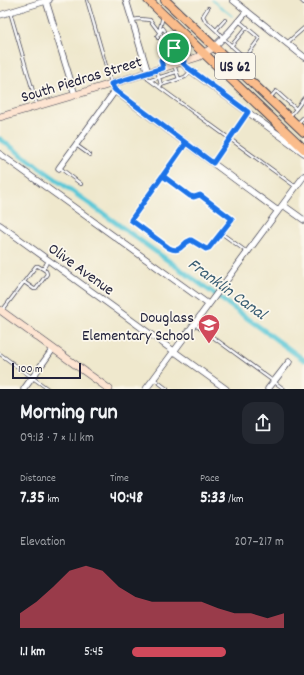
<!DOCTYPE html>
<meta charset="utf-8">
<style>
:root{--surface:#171b24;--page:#242831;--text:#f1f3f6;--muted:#9ea1a6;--accent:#d1495b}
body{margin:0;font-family:Dekko,sans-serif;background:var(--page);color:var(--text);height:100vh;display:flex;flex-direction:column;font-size:15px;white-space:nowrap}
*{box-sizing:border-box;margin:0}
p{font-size:13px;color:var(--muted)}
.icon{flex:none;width:22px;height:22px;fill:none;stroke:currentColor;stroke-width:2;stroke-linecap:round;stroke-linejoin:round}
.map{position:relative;height:389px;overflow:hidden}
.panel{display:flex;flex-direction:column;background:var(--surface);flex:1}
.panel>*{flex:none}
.scale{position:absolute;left:12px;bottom:10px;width:69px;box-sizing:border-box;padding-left:4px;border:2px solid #22223b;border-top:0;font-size:11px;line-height:14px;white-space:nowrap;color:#22223b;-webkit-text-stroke:3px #fbf7ec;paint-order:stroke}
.pin{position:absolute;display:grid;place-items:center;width:34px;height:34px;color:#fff;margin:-17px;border:2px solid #fff;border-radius:50%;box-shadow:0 1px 4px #0007}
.round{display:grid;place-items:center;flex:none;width:42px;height:42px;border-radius:12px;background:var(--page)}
.summary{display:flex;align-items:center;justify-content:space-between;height:68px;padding:0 20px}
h1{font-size:22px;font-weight:800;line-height:30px}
.figures{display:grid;grid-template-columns:repeat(3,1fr);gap:6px;height:68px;padding:4px 20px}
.figures div{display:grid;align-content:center}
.figures b{font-size:17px;font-weight:800}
.figures small{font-size:11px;font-weight:400}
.figures p{font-size:11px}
.chart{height:112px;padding:8px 20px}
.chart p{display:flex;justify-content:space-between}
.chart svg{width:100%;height:72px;margin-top:4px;fill:var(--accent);opacity:.7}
ul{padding:0 20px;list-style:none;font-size:13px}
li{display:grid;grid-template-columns:64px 48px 1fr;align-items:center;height:30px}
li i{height:10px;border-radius:5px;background:var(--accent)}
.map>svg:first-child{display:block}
</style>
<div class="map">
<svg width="304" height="389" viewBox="0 0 304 389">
<rect width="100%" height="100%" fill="#fbf7ec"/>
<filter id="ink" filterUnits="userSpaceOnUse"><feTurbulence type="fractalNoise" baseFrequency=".025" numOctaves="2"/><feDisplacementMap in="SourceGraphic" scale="8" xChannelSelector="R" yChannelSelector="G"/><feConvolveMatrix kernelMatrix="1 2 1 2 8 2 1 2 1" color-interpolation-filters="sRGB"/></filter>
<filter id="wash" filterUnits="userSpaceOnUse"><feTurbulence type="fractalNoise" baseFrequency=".012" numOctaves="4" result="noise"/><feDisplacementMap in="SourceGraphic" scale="16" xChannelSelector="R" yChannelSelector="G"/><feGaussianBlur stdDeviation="0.9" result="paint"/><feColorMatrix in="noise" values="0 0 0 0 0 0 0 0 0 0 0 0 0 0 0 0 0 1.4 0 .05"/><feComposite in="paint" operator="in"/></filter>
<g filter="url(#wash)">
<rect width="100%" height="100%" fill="#efe8cd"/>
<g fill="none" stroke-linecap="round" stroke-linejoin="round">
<path stroke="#5dc8d7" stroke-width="1.5" d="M212 0 232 16"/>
<path stroke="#5dc8d7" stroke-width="5" d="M0 139 224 301 304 360"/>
</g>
</g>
<g filter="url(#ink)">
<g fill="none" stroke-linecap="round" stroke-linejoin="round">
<g stroke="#414051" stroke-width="4">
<path id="lane" d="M87 0 111 83
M301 0 304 3
M208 8 203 16 205 20 219 33 223 38 245 58
M10 12 37 105
M132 20 140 19 150 20 159 32
M239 21 258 37 259 39 245 58 246 62 239 70
M216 30 225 20
M161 34 159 32 163 16
M158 38 157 36 163 28 165 31
M174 40 178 44
M288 42 304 28
M170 44 184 61
M231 46 247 27
M167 47 171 51
M174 65 179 79
M163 68 161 60 185 38
M157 70 161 85
M146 75 148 79 296 187
M151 80 176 72
M160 87 161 85 185 77 191 71
M270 98 276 91 296 109 290 116
M296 109 304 98
M298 123 304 117
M186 143 131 220 169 248C182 254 181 243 191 240L206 249 209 248 221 233
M76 145 90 155
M213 163 248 112
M60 168 81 184
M163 176 190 196 194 197 200 195 231 219 221 233 247 252
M24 282 34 289H36L47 274 46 271 43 269
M2 311 36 266H38L43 269 48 261
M195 324 284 389
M0 354 48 389
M154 379 167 389"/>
</g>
<g stroke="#414051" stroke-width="7">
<path id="street" d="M126 0 148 73
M233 0 304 57
M46 1 75 95
M0 15 49 0
M214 47 230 31 247 11
M182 62 187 68 304 153
M111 84 115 91 278 211
M0 154 208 304
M59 168 115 91
M283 205 304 220
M0 225 226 389
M24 389 53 349
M146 389 304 176
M268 389 289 362"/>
</g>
<g stroke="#414051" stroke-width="8">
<path id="secondary" d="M0 117 75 95 182 62 198 57 214 47
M0 310 109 389"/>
</g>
<g stroke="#414051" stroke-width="10">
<path id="primary" d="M148 0 304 149
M165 0 304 132"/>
</g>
<use href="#lane" stroke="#fff" stroke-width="2.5"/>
<use href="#street" stroke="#fff" stroke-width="5.5"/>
<use href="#secondary" stroke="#fde4d1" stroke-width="7"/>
<use href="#primary" stroke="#fabc8b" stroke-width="8"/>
</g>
</g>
<g fill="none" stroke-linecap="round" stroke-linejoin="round" filter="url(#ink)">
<g stroke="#fff" stroke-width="8">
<path id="route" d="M174 48 161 60 163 68 111 84 115 90 186 143 163 176 190 196 194 197 200 195 232 219 209 248 206 249 191 240C181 243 182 254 169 248L131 220 186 143 213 163 248 112 187 67 182 62 184 61 174 48"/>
</g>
<use href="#route" stroke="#1a73e8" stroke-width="5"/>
</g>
<defs>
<g id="school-pin" transform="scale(1.15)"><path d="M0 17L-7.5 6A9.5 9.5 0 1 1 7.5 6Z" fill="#d1495b" stroke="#fbf7ec"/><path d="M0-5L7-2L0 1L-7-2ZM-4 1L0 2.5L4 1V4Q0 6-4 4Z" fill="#fff"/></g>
</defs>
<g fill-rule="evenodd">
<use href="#school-pin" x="209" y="325"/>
</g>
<g text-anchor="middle" stroke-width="3.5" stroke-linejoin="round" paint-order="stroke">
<rect fill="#fbf7ec" stroke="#636270" stroke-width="1" x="215" y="53" width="40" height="26" rx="3"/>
<g font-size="15" font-weight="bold" fill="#22223b">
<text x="235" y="71">US 62</text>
</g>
<g font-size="16" fill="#22223b" stroke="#fbf7ec">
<text transform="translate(81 78) rotate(-17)" y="6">South Piedras Street</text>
<text transform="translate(82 268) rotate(36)" y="6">Olive Avenue</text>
</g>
<g font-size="16" fill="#22223b" stroke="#fbf7ec" text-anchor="end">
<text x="194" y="322">Douglass<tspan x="194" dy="18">Elementary School</tspan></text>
</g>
<g font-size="17" font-style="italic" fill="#375c72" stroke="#fbf7ec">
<text transform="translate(228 288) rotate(36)" y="6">Franklin Canal</text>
</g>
</g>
</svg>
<div class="scale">100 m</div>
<div class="pin" style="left:174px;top:48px;background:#1e9e55"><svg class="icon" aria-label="arrive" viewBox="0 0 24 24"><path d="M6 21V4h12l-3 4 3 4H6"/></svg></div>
</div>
<section class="panel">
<div class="summary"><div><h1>Morning run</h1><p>09:13 · 7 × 1.1 km</p></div><a class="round"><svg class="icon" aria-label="share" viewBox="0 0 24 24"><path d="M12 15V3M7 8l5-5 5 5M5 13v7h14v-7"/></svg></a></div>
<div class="figures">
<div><p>Distance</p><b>7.35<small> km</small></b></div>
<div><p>Time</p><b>40:48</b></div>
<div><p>Pace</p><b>5:33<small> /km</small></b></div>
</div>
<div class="chart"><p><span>Elevation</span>207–217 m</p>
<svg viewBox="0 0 160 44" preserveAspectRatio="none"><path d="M0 44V35L10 28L20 19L30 9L40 6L50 9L60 19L70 25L80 28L90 28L100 28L110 28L120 32L130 35L140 35L150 38L160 35V44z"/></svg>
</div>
<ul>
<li><b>1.1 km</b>5:45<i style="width:62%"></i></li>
</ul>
</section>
